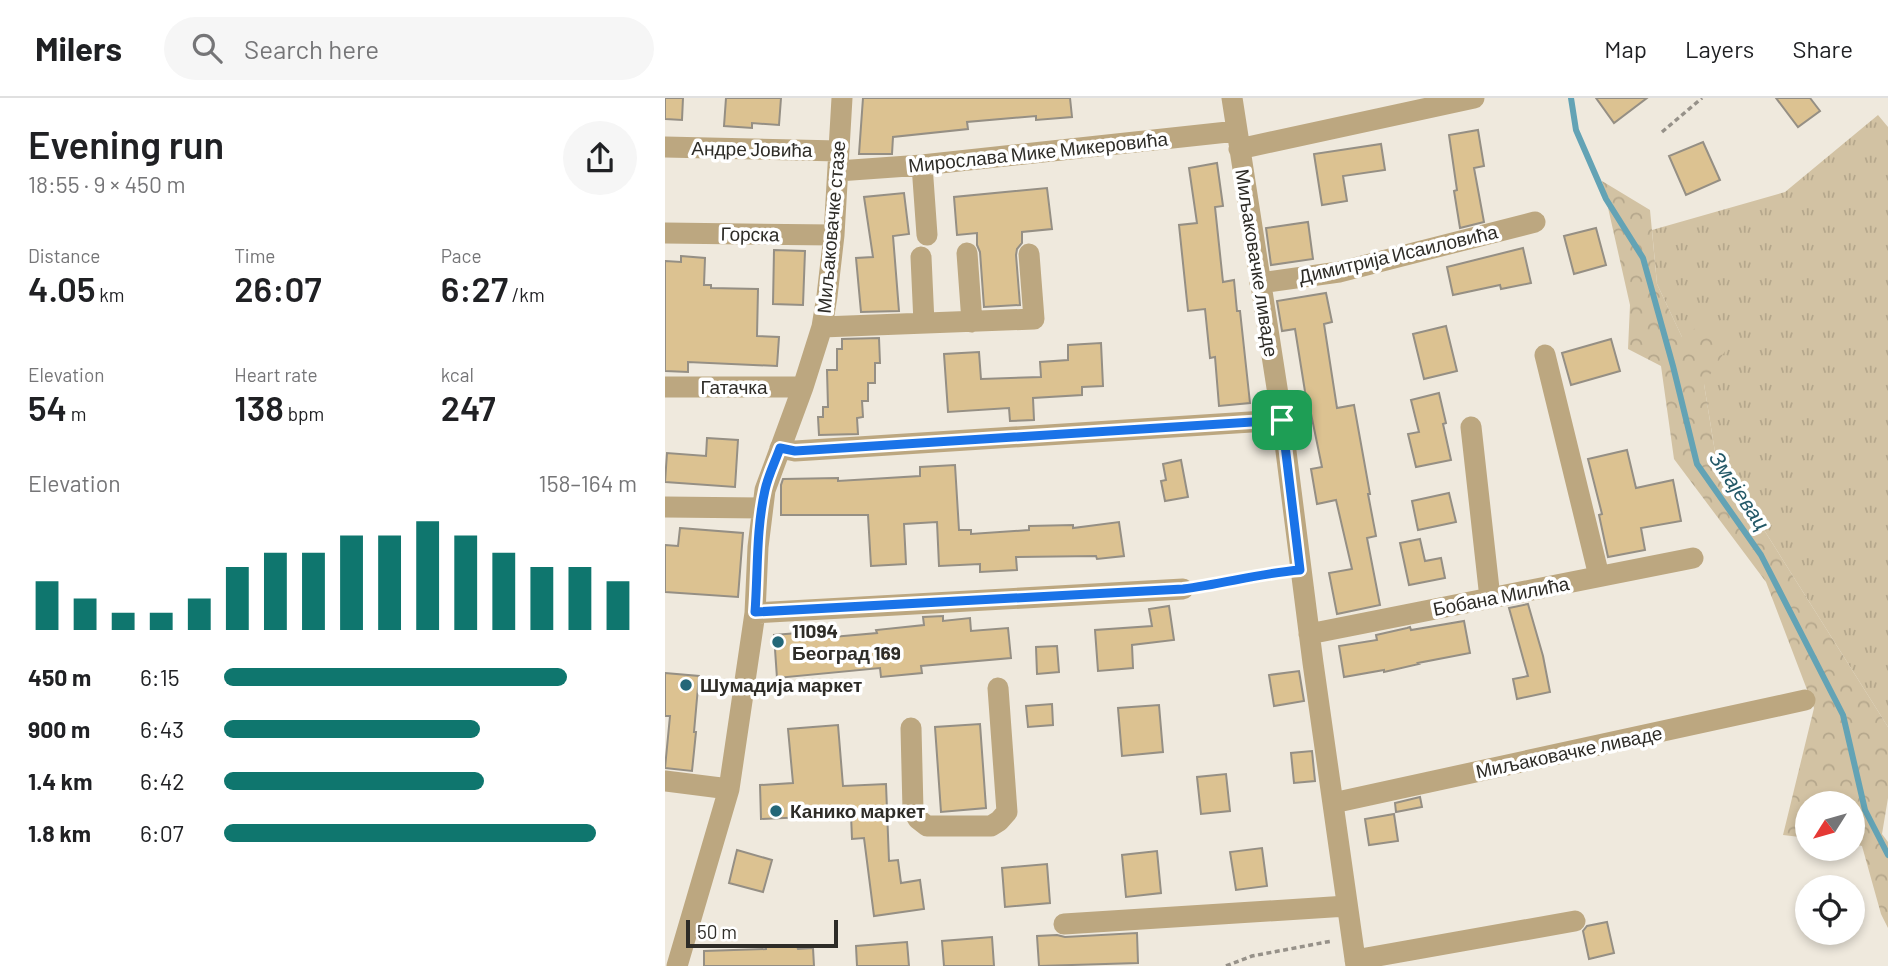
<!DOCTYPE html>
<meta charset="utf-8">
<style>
:root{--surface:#fff;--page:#f6f6f6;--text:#202124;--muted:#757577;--line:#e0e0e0;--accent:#0f766e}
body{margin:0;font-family:Barlow,sans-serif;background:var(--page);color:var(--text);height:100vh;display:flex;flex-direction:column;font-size:26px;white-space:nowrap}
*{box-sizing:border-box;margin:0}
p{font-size:23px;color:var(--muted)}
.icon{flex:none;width:38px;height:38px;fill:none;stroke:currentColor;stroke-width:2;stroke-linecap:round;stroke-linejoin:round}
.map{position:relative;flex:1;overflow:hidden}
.panel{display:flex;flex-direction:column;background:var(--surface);width:665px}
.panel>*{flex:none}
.needle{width:46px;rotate:233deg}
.controls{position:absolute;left:1130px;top:693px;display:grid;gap:14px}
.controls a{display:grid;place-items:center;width:70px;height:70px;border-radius:50%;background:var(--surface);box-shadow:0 4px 10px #0003;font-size:35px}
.scale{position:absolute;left:21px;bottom:18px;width:152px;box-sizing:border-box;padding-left:7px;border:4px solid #2e2c27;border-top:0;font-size:19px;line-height:24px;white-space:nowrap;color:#2e2c27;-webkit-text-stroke:5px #fff;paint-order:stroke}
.pin{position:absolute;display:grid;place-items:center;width:60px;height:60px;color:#fff;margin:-30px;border-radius:14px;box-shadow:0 4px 10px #0006}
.round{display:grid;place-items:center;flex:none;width:74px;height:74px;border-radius:37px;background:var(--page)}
.overview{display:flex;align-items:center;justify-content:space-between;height:119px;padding:0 28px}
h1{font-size:38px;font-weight:600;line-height:52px}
.metrics{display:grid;grid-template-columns:repeat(3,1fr);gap:10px;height:119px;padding:7px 28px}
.metrics div{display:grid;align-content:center}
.metrics b{font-size:35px;font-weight:600}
.metrics small{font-size:19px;font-weight:400}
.metrics p{font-size:19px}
.chart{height:196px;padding:14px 28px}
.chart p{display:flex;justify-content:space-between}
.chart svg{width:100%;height:126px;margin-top:7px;stroke:var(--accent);stroke-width:6}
ul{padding:0 28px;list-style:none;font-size:23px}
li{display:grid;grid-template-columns:112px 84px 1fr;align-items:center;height:52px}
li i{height:18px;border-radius:9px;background:var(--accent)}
header{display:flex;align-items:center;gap:42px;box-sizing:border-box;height:98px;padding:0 35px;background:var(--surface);border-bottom:2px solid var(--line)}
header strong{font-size:33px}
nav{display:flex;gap:38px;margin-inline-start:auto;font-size:24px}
.search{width:490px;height:63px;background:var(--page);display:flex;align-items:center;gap:18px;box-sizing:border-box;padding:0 24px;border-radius:38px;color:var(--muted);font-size:26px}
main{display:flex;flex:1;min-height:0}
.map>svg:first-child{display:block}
</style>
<header>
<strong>Milers</strong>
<div class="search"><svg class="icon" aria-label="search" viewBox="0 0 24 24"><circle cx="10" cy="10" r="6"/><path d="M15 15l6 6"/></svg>Search here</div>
<nav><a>Map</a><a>Layers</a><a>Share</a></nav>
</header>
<main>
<section class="panel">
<div class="overview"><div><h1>Evening run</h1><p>18:55 · 9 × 450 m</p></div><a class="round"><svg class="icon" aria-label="share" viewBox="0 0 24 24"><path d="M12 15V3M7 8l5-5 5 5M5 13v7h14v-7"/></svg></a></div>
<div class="metrics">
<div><p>Distance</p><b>4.05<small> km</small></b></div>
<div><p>Time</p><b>26:07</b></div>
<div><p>Pace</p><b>6:27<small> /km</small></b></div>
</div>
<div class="metrics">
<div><p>Elevation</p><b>54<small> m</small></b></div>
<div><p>Heart rate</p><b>138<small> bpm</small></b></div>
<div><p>kcal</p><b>247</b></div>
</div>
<div class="chart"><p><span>Elevation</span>158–164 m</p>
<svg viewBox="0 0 160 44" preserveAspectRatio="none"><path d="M5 44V27M15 44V33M25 44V38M35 44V38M45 44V33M55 44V22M65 44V17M75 44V17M85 44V11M95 44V11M105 44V6M115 44V11M125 44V17M135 44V22M145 44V22M155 44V27"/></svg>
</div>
<ul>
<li><b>450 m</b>6:15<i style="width:83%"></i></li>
<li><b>900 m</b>6:43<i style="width:62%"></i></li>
<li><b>1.4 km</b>6:42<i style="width:63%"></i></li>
<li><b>1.8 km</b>6:07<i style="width:90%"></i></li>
</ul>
</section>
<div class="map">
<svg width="1223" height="868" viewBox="0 0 1223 868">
<defs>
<pattern id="grass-tufts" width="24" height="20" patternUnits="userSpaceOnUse" patternTransform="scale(1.75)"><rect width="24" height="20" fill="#d2c2a3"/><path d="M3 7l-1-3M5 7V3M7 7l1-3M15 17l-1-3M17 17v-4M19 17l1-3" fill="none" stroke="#b5a78c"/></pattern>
<pattern id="forest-crowns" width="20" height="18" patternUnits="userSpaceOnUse" patternTransform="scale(1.75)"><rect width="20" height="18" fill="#d2c2a3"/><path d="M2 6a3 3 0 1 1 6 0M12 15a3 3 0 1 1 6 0" fill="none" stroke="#b5a78c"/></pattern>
</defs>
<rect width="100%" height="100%" fill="#efe9dd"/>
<path fill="url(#grass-tufts)" d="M1213 17 1223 29V629L1050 354 1039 286 992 186 987 132 1120 94Z"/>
<path fill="url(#forest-crowns)" d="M937 83 985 112 992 186 1017 239 1040 224 1064 247 1039 286 1050 354 1223 629V700L1217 736 1223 744V830L1216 816 1197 748 1188 746V705H1143V740L1118 737 1149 610 1101 484 1009 361 996 268 963 251 965 207Z"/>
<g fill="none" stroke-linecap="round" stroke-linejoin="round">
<path stroke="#63a3b5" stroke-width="6" d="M906 0 911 32 941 101 978 160 1008 268 1032 366 1096 457 1178 617 1200 712 1223 757"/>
</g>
<path fill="#dcc291" stroke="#958f84" stroke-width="2" d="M0 0H18L17 22 0 21Z
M61 0H116L114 27 87 25V30L59 28Z
M198 0H405L407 19 371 22V18L302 24 303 31 228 39 227 56H194Z
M931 0H982L949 25Z
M1111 0H1145L1155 13 1133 29Z
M813 32 819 68 809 70 819 124 795 130 789 93 792 92 784 37Z
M1038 44 1055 82 1021 97 1004 58Z
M716 46 720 72 678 78 682 103 657 107 649 56Z
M552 65 558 108 550 109 558 184 569 182 572 213H575L585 305 554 308 550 259 545 260 540 211 523 213 514 127 532 125 524 70Z
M382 90 387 131 357 134V145L352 151 351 157 355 207 319 209 315 154 312 147V135L292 137 289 99Z
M239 95 244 136 228 138 234 213 196 214 191 160 208 159 199 99Z
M643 124 648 161 606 167 601 130Z
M931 130 941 167 909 176 899 138Z
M858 150 866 185 836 191 835 187 788 197 782 169Z
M109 152 140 153 138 207 108 206Z
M16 158 40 160 39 187H46V190L93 191 92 238 114 239 112 268 23 264V274L0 273V163L16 164Z
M661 195 667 224 659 226 672 310 689 307 705 396H703L711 438 702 440 715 507 672 516 664 475 687 471 671 402 652 406 646 371 657 369 644 306H642L630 231 617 233 612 203Z
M781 228 792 273 759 281 748 236Z
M214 240 215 265H210V285H203V303H197L198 319 192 320 193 336 154 337 153 319H158V309H163L162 272H172V251H177V241Z
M946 241 955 273 906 287 897 255Z
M436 245 438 288 417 289V297L368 300 369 322 345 323 344 310 283 314 279 256 314 254 316 281 376 279 375 264 403 262V247Z
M774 295 781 325 778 326 786 362 751 369 743 336 754 334 746 302Z
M42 340 73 342 70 389 0 384 2 355 41 358Z
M962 352 971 390 1008 382 1016 423 976 430 980 452 943 459 934 417 937 416 923 361Z
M516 362 523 399 500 403 496 383 501 382 498 366Z
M290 367 294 432H306V436L364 432V428L408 427V430L454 424 459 458 432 461 431 458 351 459 352 472 315 474V466L274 468 272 424 239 426 241 466 206 468 203 417H116V387L118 381 173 380V383L255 378V369Z
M784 395 791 424 753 432 747 403Z
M15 430 78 435 73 499 0 494V447L13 448Z
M755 441 760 463 776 460 780 480 744 487 735 445Z
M863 506 878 558 885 594 852 601 848 581 863 578 844 510Z
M504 508 509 542 467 547 468 570 433 573 430 532 487 528 484 511Z
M278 518V523L305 520 306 533 343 530 346 560 256 568 257 575 216 579 215 570 112 580 109 537 145 534V541L212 535 211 532 259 527 258 519Z
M799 523 805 555 753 565 754 566 719 574V572L679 579 674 548 712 542 711 537 742 530 745 529 746 532Z
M392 548 394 574 372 576 371 549Z
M634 573 639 603 609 608 604 577Z
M0 575 34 578 29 634H31L27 673 0 670 5 618H0Z
M387 606 388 627 363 629 361 608Z
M494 607 498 654 457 658 453 610Z
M315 626 321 710 276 714 270 629Z
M173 627 178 688 221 686 224 763 233 762 236 785 255 782 259 811 209 818 199 740 187 741 186 717 96 721 95 687 128 685 123 631Z
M647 653 650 683 629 685 626 655Z
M561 676 565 713 536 716 532 679Z
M755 699 757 709 731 714 730 705Z
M729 716 733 743 704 747 700 721Z
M597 750 602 788 571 792 565 754Z
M72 752 107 762 98 794 64 785Z
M492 753 496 795 461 799 457 757Z
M382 766 385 805 340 809 337 770Z
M942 824 949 855 924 861 918 833 922 828Z
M472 835 473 865 374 868 372 838 392 837 400 839Z
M327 839 329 868H279L277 843Z
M242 844 244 868H192L191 848Z
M132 848 133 851 148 850 149 868H39V853L101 851V849Z"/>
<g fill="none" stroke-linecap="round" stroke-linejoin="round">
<path stroke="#969189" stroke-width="3.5" stroke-dasharray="5 3.5" stroke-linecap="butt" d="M997 34 1037 0
M537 489 616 474
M561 868 587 858 667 843"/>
<path stroke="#bca780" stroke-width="21" d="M567 0 617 322 648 565 691 868
M0 49 174 53
M574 51 809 0
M257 67 262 137
M173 73 257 67 572 33
M0 135 169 137
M302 155 307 224
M256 159 259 225
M595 185 674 174 870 124
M157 229 369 221 364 156
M880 257 934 478
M0 289H138
M806 329 825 500
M115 350 130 353 146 352 617 322
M0 409 97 410
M90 515 518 491
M644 536 1028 460
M246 630 248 712 253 721 262 728H326L334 723 342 714 333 590
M0 683 64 691
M668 705 1140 602
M399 826 682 808
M690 862 910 823
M12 868 64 691 90 515 93 449 100 392 138 289 157 229 162 198 169 137 177 0"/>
</g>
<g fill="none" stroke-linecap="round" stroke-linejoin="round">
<g stroke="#fff" stroke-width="14">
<path id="route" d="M617 322 635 472C596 475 558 486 518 491L90 514C93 474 91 432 100 392 103 378 110 364 115 350L130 353 146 352Z"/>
</g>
<use href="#route" stroke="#1a73e8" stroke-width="9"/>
</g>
<g fill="#236778" stroke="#fff" stroke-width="2.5">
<circle cx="113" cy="544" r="7"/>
<circle cx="21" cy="587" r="7"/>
<circle cx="111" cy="713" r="7"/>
</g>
<g text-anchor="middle" stroke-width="7" stroke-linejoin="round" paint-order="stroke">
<g font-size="19" fill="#2e2c27" stroke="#fff">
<text transform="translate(87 51) rotate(1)" y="7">Андре Јовића</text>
<text transform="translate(373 54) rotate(-6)" y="7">Мирослава Мике Микеровића</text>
<text transform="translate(166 129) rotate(-85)" y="7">Миљаковачке стазе</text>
<text transform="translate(85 136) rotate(1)" y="7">Горска</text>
<text transform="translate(733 156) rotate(-13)" y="7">Димитрија Исаиловића</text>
<text transform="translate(592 165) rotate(81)" y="7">Миљаковачке ливаде</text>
<text x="69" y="296">Гатачка</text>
<text transform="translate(836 498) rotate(-11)" y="7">Бобана Милића</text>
<text transform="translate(904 654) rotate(-12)" y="7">Миљаковачке ливаде</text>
</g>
<g font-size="19" font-weight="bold" fill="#2e2c27" stroke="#fff" text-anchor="start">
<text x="127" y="540">11094<tspan x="127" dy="22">Београд 169</tspan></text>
<text x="35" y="594">Шумадија маркет</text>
<text x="125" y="720">Канико маркет</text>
</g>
<g font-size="21" font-style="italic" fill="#235867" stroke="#fff">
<text transform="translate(1074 393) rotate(56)" y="7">Змајевац</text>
</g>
</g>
</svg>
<div class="controls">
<a><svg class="needle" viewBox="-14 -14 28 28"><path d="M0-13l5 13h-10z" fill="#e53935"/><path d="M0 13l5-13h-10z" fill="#757577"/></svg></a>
<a><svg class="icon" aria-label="locate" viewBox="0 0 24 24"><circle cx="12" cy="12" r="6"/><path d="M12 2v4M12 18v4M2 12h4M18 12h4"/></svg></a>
</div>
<div class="scale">50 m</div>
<div class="pin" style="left:617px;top:322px;background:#1e9e55"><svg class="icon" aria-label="arrive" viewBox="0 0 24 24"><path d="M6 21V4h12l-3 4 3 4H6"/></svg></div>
</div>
</main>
